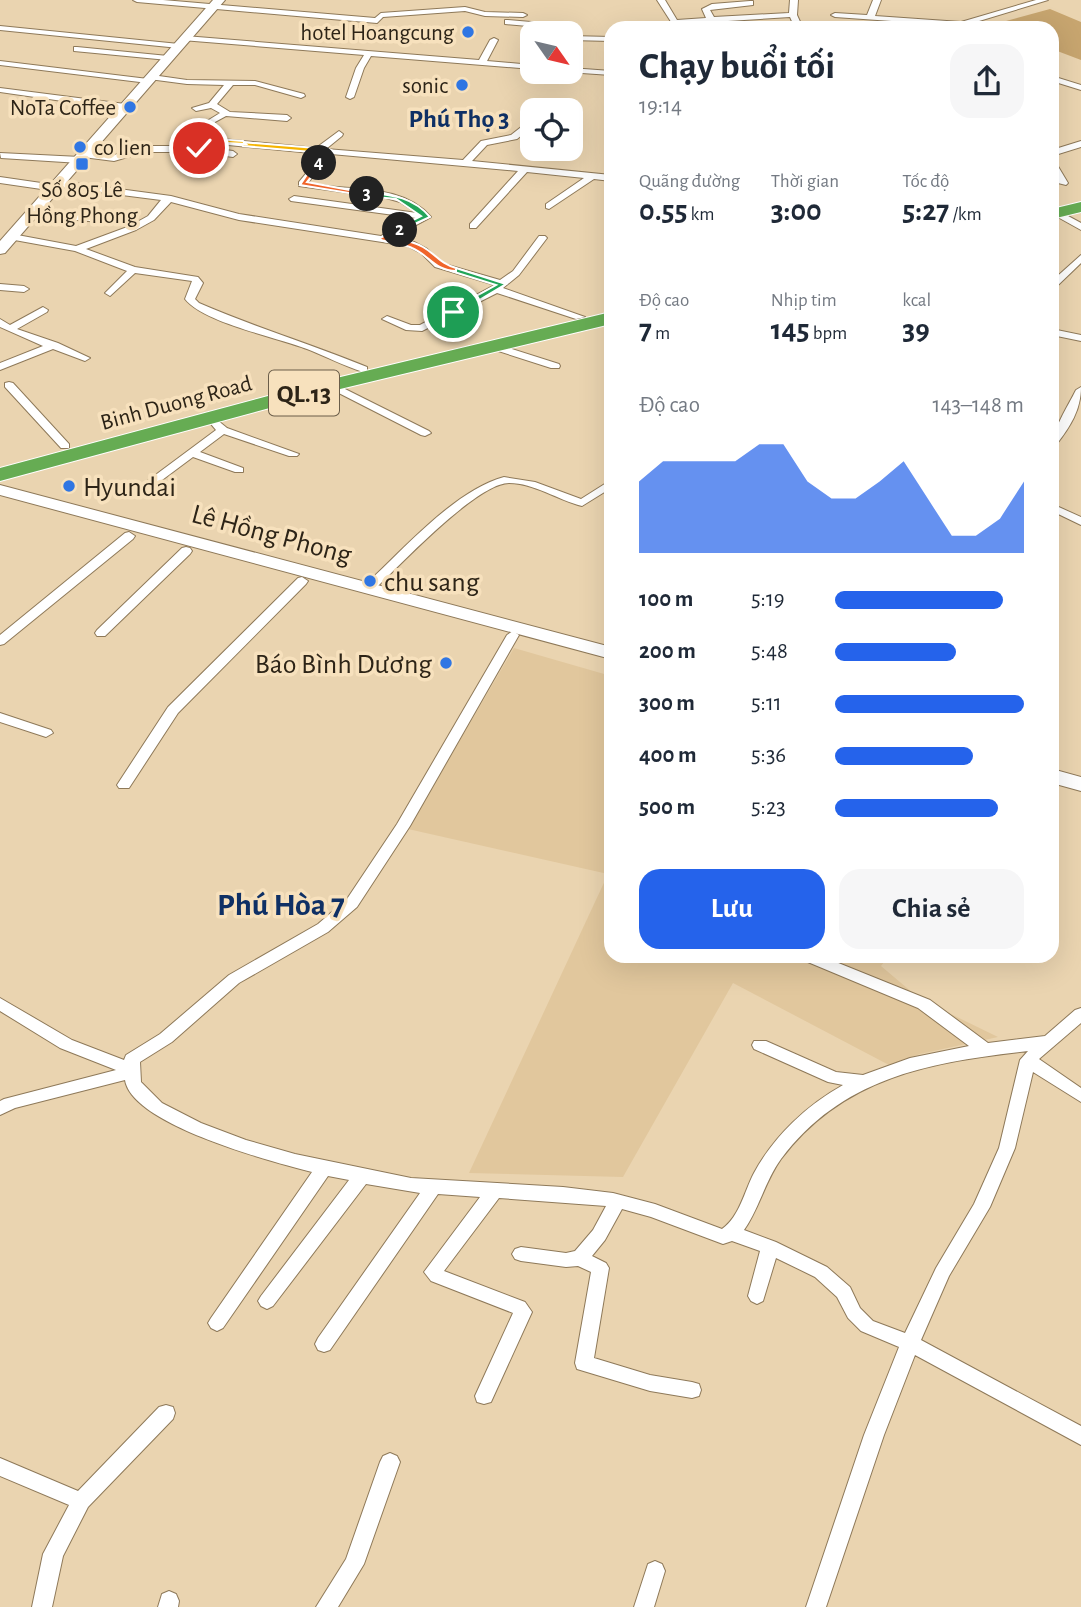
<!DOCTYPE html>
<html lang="vi">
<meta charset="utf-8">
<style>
:root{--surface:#fff;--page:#f6f6f7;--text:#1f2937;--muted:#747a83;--accent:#2563eb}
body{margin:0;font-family:"Alegreya Sans",sans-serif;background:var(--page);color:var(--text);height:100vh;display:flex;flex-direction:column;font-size:26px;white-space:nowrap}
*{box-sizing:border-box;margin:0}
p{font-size:23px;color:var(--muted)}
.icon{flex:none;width:38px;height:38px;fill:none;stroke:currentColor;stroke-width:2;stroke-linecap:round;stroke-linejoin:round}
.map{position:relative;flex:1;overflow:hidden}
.side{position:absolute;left:604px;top:21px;width:455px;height:942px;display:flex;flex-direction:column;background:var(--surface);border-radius:21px;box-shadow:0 7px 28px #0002}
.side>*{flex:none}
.needle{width:46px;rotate:124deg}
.controls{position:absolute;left:520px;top:21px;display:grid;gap:14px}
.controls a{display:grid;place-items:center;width:63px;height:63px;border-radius:14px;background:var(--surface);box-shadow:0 7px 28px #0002;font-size:35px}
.pin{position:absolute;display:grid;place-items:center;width:60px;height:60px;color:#fff;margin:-30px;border:4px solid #fff;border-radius:50%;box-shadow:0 2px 7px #0007}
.km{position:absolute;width:35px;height:35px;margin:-18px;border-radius:50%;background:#222;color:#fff;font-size:19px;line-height:35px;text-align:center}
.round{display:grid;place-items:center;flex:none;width:74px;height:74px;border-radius:21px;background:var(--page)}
.overview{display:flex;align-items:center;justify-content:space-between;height:119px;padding:0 35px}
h1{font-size:38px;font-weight:600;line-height:52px}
.stats{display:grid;grid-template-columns:repeat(3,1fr);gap:10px;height:119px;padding:7px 35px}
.stats div{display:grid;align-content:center}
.stats b{font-size:30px;font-weight:600}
.stats small{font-size:19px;font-weight:400}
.stats p{font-size:19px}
.chart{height:196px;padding:14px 35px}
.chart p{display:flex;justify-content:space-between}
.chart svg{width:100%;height:126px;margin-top:7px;fill:var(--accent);opacity:.7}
.primary-button{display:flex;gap:14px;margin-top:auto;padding:14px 35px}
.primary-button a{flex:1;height:80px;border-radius:21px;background:var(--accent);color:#fff;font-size:28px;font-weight:600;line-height:80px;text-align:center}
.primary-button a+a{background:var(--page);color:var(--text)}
ul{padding:0 35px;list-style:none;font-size:23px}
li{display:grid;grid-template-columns:112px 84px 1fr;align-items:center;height:52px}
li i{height:18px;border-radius:9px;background:var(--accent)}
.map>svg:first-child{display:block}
</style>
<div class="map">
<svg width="1081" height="1607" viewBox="0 0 1081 1607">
<rect width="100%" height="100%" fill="#ead4b0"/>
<path fill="#e1c79d" d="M514 648 611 676V956H889L881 966 920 999 998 1037 920 1054 889 1065 733 983 623 1177 469 1173 608 874 408 829Z"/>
<path fill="#c7a56f" d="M1050 9 1081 22V60L1052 49V28H1004L995 24Z"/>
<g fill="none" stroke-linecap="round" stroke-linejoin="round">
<g stroke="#8e7959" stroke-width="2">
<path id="street" d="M133 0H163L375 18 381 13 465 7 485 12 523 13 527 15 523 17 485 16 465 11 383 17 377 23 137 2Z
M657 0H665L677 20 706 18 702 9 712 4 750 1H753V5L710 10 714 17 789 13 790 0H798L797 15 802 26H829L833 28H795L790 17 680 24 683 28H675Z
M873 0H881L875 16 961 22 1036 0H1048L956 28H948V25L835 17 831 15 835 13 867 15Z
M508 20 566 25 570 27 571 33H563L562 29 505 24V20Z
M0 26 179 44 183 46 179 48 0 30Z
M185 36 479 60 490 40 494 38 498 40 487 61 532 65V69L371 56 364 68 354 97 350 99 346 97 356 68 364 55 182 40 181 38Z
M570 36 611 37V41L570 40Z
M77 47 168 56 172 58 168 60 74 51V47Z
M0 61 148 79 152 81 148 83 0 65Z
M570 68 611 71V75L567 72H570Z
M152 75 187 80 255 81 304 94 305 96 301 98 255 85H233L217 104 230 112 287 115 291 118 287 121 226 116 215 122 211 138 316 148 339 131 343 134 342 136 326 149 463 160 481 141 511 135 525 124H531V128L517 139 487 145 472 161 611 175V181L594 179 549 209 546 208V204L584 178 527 172 476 228H470V224L518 171 331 154 308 183C348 192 401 182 431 217L392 238 414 242 427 249 441 263 500 280 513 271 539 236H545L547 238 519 275 503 288 585 317 576 319 497 293 422 331 406 330 382 319 387 316 411 325H420L495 285 435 267 421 253 408 246 239 220 171 202 154 220 136 230 86 249 135 267 198 277 203 283 195 299 199 303C254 327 311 344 367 367V371L363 372C344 366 325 356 307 349 276 337 204 323 185 299L192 281 135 273 110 296 105 293 127 271 75 251 9 239 7 237 12 234 76 246 130 226 148 216 161 200 59 187 58 190 55 191 0 183V177L55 185 56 182 59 181 171 196 239 214 381 236 416 218 291 201 289 199 294 196 417 213 400 202 386 198 299 186V182L322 154 208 143 202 147 233 151 237 154 233 157 195 152H145L114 161 83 157V153L86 152 114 155 144 146H193L202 139 207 121 220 113 211 108 196 111 192 108 209 103 224 85 187 84 149 79 148 77Z
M1052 76 1081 85V90L1052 81Z
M0 88 125 104 129 107 125 110 0 92Z
M1081 141V147L1052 156V150Z
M0 153 80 157 84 160 80 163 1 158Z
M1052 160 1056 163 1068 183 1066 185 1058 183 1052 171Z
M1057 210 1081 223V230L1054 215 1052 213Z
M33 211 100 216 105 219 100 222 30 216 28 214Z
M1081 255V263L1055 288 1052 289V281Z
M0 284 24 286 29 289 24 292 0 290Z
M43 307 48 310 47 312 17 329 58 343 90 358 85 361 53 349 0 370V363L43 346 0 327V319L10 325Z
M1052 329 1081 335V341L1052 335Z
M493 343 559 364 560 366 559 368H551L489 348V344Z
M9 382 13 383 69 444V448H61L5 387V383Z
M331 382 429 431 431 433 425 436 421 435 327 387V383Z
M1081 387C1081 410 1070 427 1056 445L1052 446C1052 431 1068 406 1076 390Z
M211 415 227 428 299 454 297 456H289L224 434 200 452 243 468V472H235L193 457 150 489H142V485L216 430 206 418Z
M504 477 535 482 581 499 611 480V488L582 506C558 500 534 483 509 483 477 483 398 567 373 591H365L363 588 365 585C402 551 455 490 504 477Z
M1052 504 1081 517V525L1052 511Z
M129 532 135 536 133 539 4 644 0 645V635L125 533Z
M186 547 190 548 192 551 190 554 105 636H97L95 633 97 630 182 548Z
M302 577 308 581 306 584 178 713 129 788H119L117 785 168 707 298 578Z
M513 631 519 635 410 826 357 907 328 932 239 983 172 1042 140 1062 141 1082 162 1103 201 1123 246 1140 295 1154 411 1178 563 1187 613 1193 655 1204 722 1229C740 1216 744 1192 754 1173 774 1136 807 1105 843 1085L828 1082 754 1049 752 1045 754 1041H766L836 1072 863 1075 910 1058 969 1046 918 1008 803 960 801 956H821L930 1000 988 1043 1045 1036 1075 1010 1081 1008V1023L1039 1059 1081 1088V1102L1033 1072 1015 1148 990 1207 949 1276 921 1340 1081 1426V1445L915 1355 884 1435 826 1607H806L864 1435 899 1347 861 1331 848 1318 837 1297 815 1277 776 1258 763 1301 757 1304 751 1301 748 1296 760 1251 732 1241 723 1244 651 1217 622 1209 605 1240 592 1256 606 1263 609 1268 594 1358 650 1375 692 1382 699 1384 701 1390 699 1396 692 1398 650 1391 577 1369 575 1363 591 1272 578 1266 566 1267 521 1261 515 1259 512 1254 515 1249 521 1247 566 1253 575 1251 593 1230 606 1206 499 1198 444 1271 525 1302 532 1312 491 1402 484 1404 477 1402 475 1396 513 1313 431 1281 424 1272 480 1197 438 1194 330 1350 324 1352 318 1350 315 1344 318 1338 420 1193 366 1184 273 1306 267 1309 261 1306 258 1301 261 1296 349 1180 328 1176 223 1328 217 1331 211 1328 208 1323 211 1318 312 1172C273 1162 132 1125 125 1080L15 1108 0 1115V1101L4 1099 116 1070 60 1048 0 1011V998L72 1040 124 1060 126 1055 160 1034 229 975 318 924 347 899 397 824 507 635ZM1028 1051 1020 1060 999 1148 974 1204 936 1268 905 1333 873 1321 860 1308 850 1287 827 1267 776 1242 744 1230C759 1209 765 1181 781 1159 843 1076 932 1062 1028 1051Z
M0 713 51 730 53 733 46 737 0 722Z
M166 1405 173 1407 175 1413 173 1419 88 1507 63 1556 52 1607H32L43 1554 69 1505 0 1476V1458L78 1491 159 1407Z
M390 1453 397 1456 400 1462 364 1564 338 1607H316L346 1559 380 1462 383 1456Z
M655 1561 662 1564 665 1571 654 1607H634L648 1564Z
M169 1591 176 1594 179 1601 178 1607H158L162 1594Z"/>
</g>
<g stroke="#8e7959" stroke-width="2">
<path id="secondary" d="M213 0H225L5 253 0 254V241Z
M0 485 611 647V659L0 495Z
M1052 769 1081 777V791L1052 783Z"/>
</g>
<g stroke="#fff" stroke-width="2">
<path id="highway" d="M1081 202V212L1052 219V209Z
M611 312V324L336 390 0 481V468L324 381Z"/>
</g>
<use href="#street" fill="#fff" fill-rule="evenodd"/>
<use href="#secondary" fill="#fff" fill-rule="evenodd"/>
<use href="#highway" fill="#66ac53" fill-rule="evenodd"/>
</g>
<path fill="#22a559" stroke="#fff" stroke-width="2" d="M451 268H456L506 284 456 314H451V310L496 285 451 271Z"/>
<path fill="#f0652b" stroke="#fff" stroke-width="2" d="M397 228 403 230 390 238C402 240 413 241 423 247 437 255 439 263 456 268V271C435 271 429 255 412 248 402 243 389 244 379 239Z"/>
<path fill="#22a559" stroke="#fff" stroke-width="2" d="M367 192C392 195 413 197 430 217L397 232V228L421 216 396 199 365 196Z"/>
<path fill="#f0652b" stroke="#fff" stroke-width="2" d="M316 161 322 163 307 182 371 194 367 196 300 185Z"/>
<path fill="#f5b400" stroke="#fff" stroke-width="2" d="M240 142 329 149 333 151 319 165 315 163 324 153 243 146Z"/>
<path fill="#f5b400" stroke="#fff" stroke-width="2" d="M203 138 243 141 246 144 208 142 202 150H197Z"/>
<g fill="#3076e3" stroke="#f7e1bd" stroke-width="2.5">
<circle cx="468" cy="32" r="7"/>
<circle cx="462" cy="85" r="7"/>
<circle cx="130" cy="107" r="7"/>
<circle cx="80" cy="147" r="7"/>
<rect x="75" y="157" width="14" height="14" rx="3.5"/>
<circle cx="69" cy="486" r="7"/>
<circle cx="370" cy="581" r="7"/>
<circle cx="446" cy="663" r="7"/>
</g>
<g text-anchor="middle" stroke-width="7" stroke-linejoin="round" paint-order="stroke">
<g font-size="23" fill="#2d2417" stroke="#f7e1bd" text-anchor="end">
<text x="454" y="40">hotel Hoangcung</text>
<text x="448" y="93">sonic</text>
<text x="116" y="115">NoTa Coffee</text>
<text x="94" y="155" text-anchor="start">co lien</text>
<text x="82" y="197" text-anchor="middle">Số 805 Lê<tspan x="82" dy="26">Hồng Phong</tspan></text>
</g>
<g font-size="23" fill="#2d2417" stroke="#f7e1bd">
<text transform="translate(176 402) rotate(-15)" y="8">Binh Duong Road</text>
</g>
<g font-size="26" font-weight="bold" fill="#0f3065" stroke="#f7e1bd">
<text x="459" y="127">Phú Thọ 3</text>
</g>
<rect fill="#f7e1bd" stroke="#6a5d49" stroke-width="2" x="269" y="370.5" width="70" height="45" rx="5"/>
<g font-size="26" font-weight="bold" fill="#2d2417">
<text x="304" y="402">QL.13</text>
</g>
<g font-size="28" fill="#2d2417" stroke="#f7e1bd" text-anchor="start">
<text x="83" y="496">Hyundai</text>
<text x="384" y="591">chu sang</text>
<text x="432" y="673" text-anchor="end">Báo Bình Dương</text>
</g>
<g font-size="28" fill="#2d2417" stroke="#f7e1bd">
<text transform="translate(272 533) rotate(15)" y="10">Lê Hồng Phong</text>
</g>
<g font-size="32" font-weight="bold" fill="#0f3065" stroke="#f7e1bd">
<text x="281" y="915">Phú Hòa 7</text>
</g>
</g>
</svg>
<div class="controls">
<a><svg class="needle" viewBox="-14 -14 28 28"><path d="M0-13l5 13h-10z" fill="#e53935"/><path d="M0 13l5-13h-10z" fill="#747a83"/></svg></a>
<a><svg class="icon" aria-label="locate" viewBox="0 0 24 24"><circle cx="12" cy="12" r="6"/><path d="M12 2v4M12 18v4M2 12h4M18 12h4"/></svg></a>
</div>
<div class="pin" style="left:453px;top:312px;background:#1e9e55"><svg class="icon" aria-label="arrive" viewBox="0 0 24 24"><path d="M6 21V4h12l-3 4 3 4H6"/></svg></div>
<div class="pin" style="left:199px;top:148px;background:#d93025"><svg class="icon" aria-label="check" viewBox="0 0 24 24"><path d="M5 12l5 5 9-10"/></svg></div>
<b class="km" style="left:400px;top:230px">2</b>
<b class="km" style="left:367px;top:194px">3</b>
<b class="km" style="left:319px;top:163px">4</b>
<section class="side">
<div class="overview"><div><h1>Chạy buổi tối</h1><p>19:14</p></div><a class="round"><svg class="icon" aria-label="share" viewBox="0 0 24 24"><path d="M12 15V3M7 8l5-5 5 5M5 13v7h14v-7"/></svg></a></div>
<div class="stats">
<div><p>Quãng đường</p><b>0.55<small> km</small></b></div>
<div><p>Thời gian</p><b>3:00</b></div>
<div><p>Tốc độ</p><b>5:27<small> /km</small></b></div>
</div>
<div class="stats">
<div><p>Độ cao</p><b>7<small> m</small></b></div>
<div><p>Nhịp tim</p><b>145<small> bpm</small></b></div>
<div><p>kcal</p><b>39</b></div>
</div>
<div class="chart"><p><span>Độ cao</span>143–148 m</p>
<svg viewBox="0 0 160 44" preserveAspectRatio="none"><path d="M0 44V19L10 12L20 12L30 12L40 12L50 6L60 6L70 19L80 25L90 25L100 19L110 12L120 25L130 38L140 38L150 32L160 19V44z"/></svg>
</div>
<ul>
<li><b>100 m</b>5:19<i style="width:89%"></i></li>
<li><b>200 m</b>5:48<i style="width:64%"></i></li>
<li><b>300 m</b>5:11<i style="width:100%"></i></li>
<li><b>400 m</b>5:36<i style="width:73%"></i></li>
<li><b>500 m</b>5:23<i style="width:86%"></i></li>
</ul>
<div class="primary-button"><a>Lưu</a><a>Chia sẻ</a></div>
</section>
</div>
